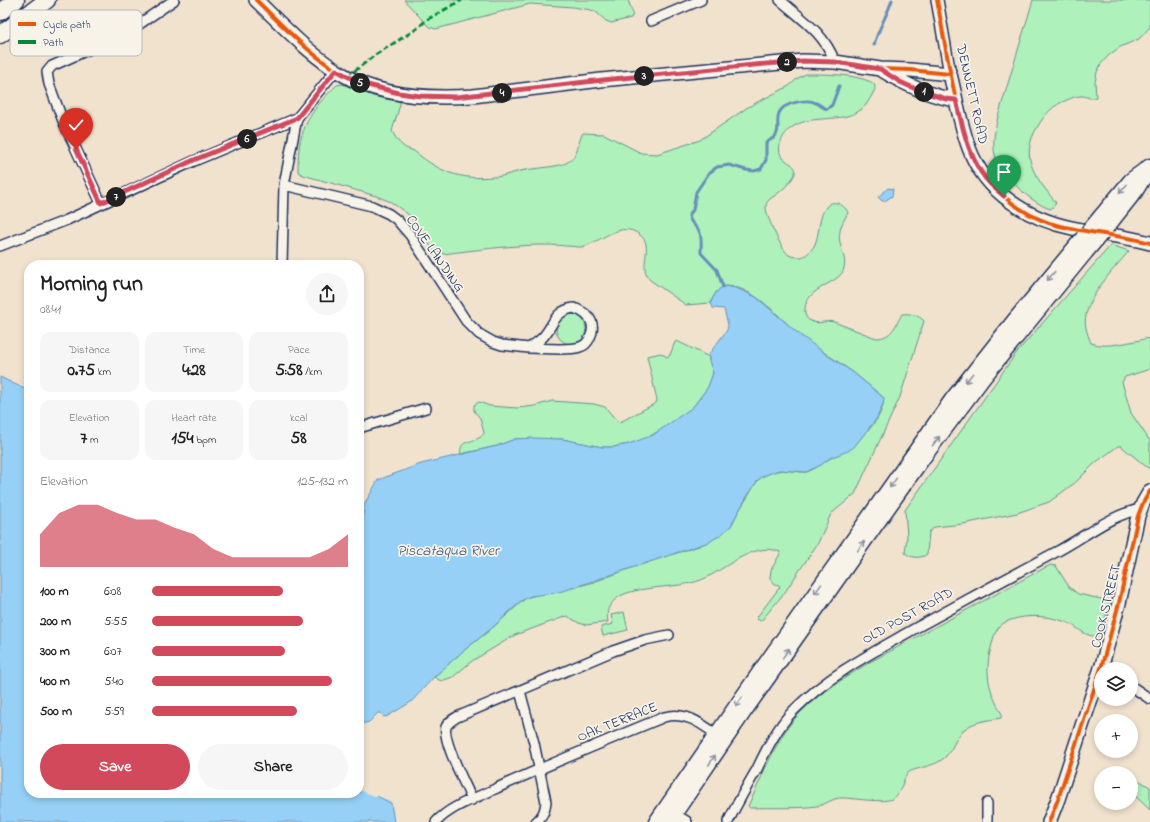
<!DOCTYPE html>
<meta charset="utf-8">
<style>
:root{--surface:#fff;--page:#f6f6f6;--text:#222;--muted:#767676;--accent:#d1495b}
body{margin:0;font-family:"Indie Flower",sans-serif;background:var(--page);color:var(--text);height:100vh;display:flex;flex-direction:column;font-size:15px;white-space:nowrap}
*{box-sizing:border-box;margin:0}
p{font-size:13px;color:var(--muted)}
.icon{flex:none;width:22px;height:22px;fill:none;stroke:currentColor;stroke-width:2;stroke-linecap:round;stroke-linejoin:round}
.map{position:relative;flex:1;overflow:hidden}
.sheet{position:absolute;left:24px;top:260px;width:340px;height:538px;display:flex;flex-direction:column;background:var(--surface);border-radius:16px;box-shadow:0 2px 6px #0003}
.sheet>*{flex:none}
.buttons{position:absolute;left:1094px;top:662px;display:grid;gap:8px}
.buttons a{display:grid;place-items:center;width:44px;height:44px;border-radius:50%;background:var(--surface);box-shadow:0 2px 6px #0003;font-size:20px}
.pin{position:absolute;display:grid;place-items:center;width:34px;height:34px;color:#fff;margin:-41px -17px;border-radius:50% 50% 50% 0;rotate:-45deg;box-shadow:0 0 4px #0007}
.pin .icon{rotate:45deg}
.km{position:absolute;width:20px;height:20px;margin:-10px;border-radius:50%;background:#222;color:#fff;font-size:11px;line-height:20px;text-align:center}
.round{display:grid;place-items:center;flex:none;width:42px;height:42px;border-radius:21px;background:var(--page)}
.summary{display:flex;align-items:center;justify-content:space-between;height:68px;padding:0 16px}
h1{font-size:22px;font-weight:700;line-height:30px}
.metrics{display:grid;grid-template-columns:repeat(3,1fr);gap:6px;height:68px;padding:4px 16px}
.metrics div{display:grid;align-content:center;border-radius:10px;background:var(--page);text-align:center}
.metrics b{font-size:17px;font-weight:700}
.metrics small{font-size:11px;font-weight:400}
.metrics p{font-size:11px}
.chart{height:112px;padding:8px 16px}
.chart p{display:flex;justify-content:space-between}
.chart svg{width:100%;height:72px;margin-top:4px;fill:var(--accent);opacity:.7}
.cta{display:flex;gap:8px;margin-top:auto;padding:8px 16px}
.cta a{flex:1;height:46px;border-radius:24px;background:var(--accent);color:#fff;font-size:16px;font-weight:700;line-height:46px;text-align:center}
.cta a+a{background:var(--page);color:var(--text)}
ul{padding:0 16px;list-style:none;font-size:13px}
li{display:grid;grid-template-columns:64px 48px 1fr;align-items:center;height:30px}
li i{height:10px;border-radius:5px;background:var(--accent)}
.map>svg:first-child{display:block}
</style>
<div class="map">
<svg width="1150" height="822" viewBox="0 0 1150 822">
<rect width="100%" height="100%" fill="#f1e2ce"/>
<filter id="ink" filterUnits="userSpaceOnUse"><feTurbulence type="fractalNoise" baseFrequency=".025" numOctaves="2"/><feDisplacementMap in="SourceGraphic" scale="8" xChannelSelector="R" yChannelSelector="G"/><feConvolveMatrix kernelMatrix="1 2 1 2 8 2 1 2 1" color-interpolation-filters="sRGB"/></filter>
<g filter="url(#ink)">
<path fill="#aef1bb" stroke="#64908c" d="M404 0H628L633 14 631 18 611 23 606 21 596 12 591 10 573 7 530 4 436 29 429 27Z
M1033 0H1150V27L1139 39 1120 47 1109 55 1101 64 1097 72 1095 82 1096 97C1091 100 1087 96 1081 96 1076 96 1071 98 1067 100 1053 105 1045 114 1038 126 1018 158 1036 177 1056 203L1053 207 1050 209C1030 202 1001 175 995 155 992 144 995 131 997 120Z
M806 74C826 74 844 74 863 79 865 80 869 81 871 82 877 85 875 90 872 95 870 98 868 102 866 105 847 127 811 111 790 129 782 135 775 150 783 158 790 165 801 166 792 179 788 184 783 190 777 194 775 196 770 198 768 201 765 204 766 209 767 213 769 221 782 251 789 255 792 257 797 257 801 257 806 256 811 251 814 246 820 235 818 215 827 206 834 198 846 206 848 213 841 224 837 234 841 247 843 256 847 261 843 271 837 285 802 288 805 314 806 318 809 321 813 322 820 324 827 320 834 322L876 338C892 338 895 326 902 314 909 313 919 315 924 321L900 397 855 494 831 514 818 543 785 592 761 621 757 619V617L780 587 779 585 775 584 770 578 771 570 780 554V552C754 540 724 571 701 580 678 589 635 585 617 598 608 605 606 611 608 622L586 625 579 623 567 616 515 635 472 661 453 677 441 681 434 677 462 652 491 629 526 598 539 594 554 593 594 582 639 565 699 546 719 536 731 526 737 514 758 480C768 472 779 469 792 471 797 471 802 473 807 472 816 469 823 462 831 458 853 445 882 426 884 398 874 390 864 381 854 373 836 360 818 349 801 336 780 319 757 289 729 286 720 285 713 295 711 303L686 305 650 280C637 266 655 246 640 235 620 219 601 243 581 247 576 247 570 246 566 246 556 245 547 245 538 245 506 246 475 250 443 254L434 251 409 215 391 202 376 196 303 175 298 172C298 164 298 157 299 149 302 123 318 102 337 85L342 84 376 97 400 101V105L392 131C395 137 398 142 403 146 406 149 410 149 414 151 443 175 464 181 502 176 510 174 518 171 526 170 536 168 560 167 568 162 579 156 577 143 583 133L604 134 641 153 657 154 700 140 748 107 789 86 798 78Z
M1111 245 1129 251C1114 269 1080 303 1086 328 1087 333 1089 338 1091 343 1107 349 1133 341 1150 338V369L1125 377 1122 382 1131 413 1150 441V468H1148L1121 446H1118L1095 463 1076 482 1049 502 1017 513 963 524 935 527 929 532 927 554C921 559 911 558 905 553L907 536 905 510 1017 352Z
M556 329a15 15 0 1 1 30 0a15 15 0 1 1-30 0Z
M677 341 709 357V361L713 370 712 377 708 387 693 407 669 425 645 439 629 444 613 447H602L562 439H515L497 446 461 454C458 437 477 445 484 433L480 418 474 411V405L479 402 490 406 517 408 535 406 552 401 594 404 605 407 617 421 620 422 656 403 657 400 647 356 661 353 667 357 670 355 675 342Z
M1050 565 1056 566 1069 587 1078 594 1106 600 1109 604 1101 634C1087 641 1078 626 1066 622 1050 616 1028 614 1011 620 998 624 995 631 992 644 984 671 988 690 1002 714L1001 718C990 720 975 721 966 728 954 736 953 754 940 761 933 766 913 769 909 772 902 779 902 792 894 798 885 804 854 798 843 798 833 797 826 805 817 806 795 809 772 807 750 808L748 806C761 780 774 744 792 722 812 697 843 679 870 662Z
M624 612 628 630 603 636 601 627 613 624 611 615Z
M1131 776 1150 787V810L1131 792Z"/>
<path fill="#96d0f6" stroke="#6590b9" d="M888 188 893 189 892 196 885 201H882L878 197Z
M725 286 736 288 756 297 799 334 827 355 854 373 884 398 883 404 877 418 854 447 848 451 830 458 821 465 806 472 779 470 763 476 758 480 751 490 737 514 731 526 719 536 709 542 566 590 554 593 531 596 521 601 491 629 462 652 434 677 411 702 388 716 384 717 381 713H378L369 722 359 725V537L362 527 364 505 378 480 421 464 497 446 515 439 533 438 562 439 602 447H613L629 444 653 435 693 407 708 387 713 373 709 361V354L727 330 728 325 724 309 713 308 711 303C713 296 718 288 725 286Z
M0 377 29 391V793H359V780L377 796 391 803 394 822H0Z"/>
<path fill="#f1e2ce" d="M359 778 378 794 377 797 359 790Z"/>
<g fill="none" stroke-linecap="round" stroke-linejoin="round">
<path stroke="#6590b9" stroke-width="3" d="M874 45C878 29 887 16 892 0
M723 287 717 270 701 253C701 246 702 239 700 233 697 226 689 223 689 215L693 210 696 192 709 173 717 167 729 165 746 170 754 171 761 169 766 160V143C769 140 774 139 776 135 780 129 776 120 779 113 783 103 807 98 816 103 820 104 822 108 827 109L832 105 839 86"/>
<g stroke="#1b2f5e" stroke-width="12">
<path id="minor" d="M780 0C803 20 824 33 835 62
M651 21 701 0
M284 185 372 206 389 214 397 220 410 235 466 321 479 334 493 342 502 345 529 348
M101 203 63 121 49 84 47 72 52 66 128 32 174 0
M0 246 67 220 194 161 297 118 336 70
M282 265 284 185 297 118
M574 308C582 311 590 315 592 324 594 333 588 345 580 347 568 351 542 348 529 348 533 345 538 342 542 338 554 326 553 311 574 308Z
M359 428 426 408
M1131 686 1150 699
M520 691 534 743 546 802C545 811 543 816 536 822
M472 800C466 785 442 741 446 727 448 722 452 720 457 717L613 651 645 640 669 635
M436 822C452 805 477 798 497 788 552 763 608 740 664 717 687 711 703 725 720 737
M728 822C737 804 747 786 757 769 767 748 778 726 794 710 829 675 872 653 914 629 962 603 1010 576 1058 551 1086 536 1110 515 1141 509
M987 822V803"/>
</g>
<g stroke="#1b2f5e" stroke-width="14">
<path id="tertiary" d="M937 0 950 74
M668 811 686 822"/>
</g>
<g stroke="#1b2f5e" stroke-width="16">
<path id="secondary" d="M256 0C282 25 311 56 342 74 380 97 430 99 473 96L601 80 803 61 835 62 880 69 910 70 950 74C956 98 960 124 969 148 985 192 1028 219 1072 228 1098 234 1125 236 1150 243
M880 69C904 84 928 96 956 100
M1049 822 1058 799 1102 665 1119 603 1138 516 1143 503 1150 491"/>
</g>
<g stroke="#1b2f5e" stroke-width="17">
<path id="primary" d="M1101 216 1131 180 1150 166
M1112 221 1135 192 1148 171
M656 822 761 670 953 398 1013 322 1076 246
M669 822 746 709 923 458 984 377 1086 252"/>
</g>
<g stroke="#1b2f5e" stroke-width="19">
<path id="motorway" d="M0 12 16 0
M0 35 47 0"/>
</g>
<use href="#minor" stroke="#f7f3e8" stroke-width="9"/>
<use href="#tertiary" stroke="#f7f3e8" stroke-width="11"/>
<use href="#secondary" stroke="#f7f3e8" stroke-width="13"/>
<use href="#primary" stroke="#f7f3e8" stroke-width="14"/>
<use href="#motorway" stroke="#f7f3e8" stroke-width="16"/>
<g stroke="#1b2f5e" stroke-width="17" stroke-linecap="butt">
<path id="primary-bridge" d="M1076 246 1101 216
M1086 252 1112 221"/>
</g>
<use href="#primary-bridge" stroke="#f7f3e8" stroke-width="14"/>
<path stroke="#00873e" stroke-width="3" stroke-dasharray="6 3" stroke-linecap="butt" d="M347 77 375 55 415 30 428 19 462 0"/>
<g stroke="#f7f3e8" stroke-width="6">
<path id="cycleway" d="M256 0C282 25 311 56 342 74 380 97 430 99 473 96L601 80 803 61 835 62 880 69 910 70 950 74
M937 0C944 38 950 76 959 113 963 128 966 143 973 157 988 187 1017 212 1049 223 1082 233 1117 234 1150 243
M880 69C904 84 928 96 956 100
M1049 822 1058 799 1102 665 1119 603 1138 516 1143 503 1150 491"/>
</g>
<use href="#cycleway" stroke="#e8590c" stroke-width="4"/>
</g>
<defs><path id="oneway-shaft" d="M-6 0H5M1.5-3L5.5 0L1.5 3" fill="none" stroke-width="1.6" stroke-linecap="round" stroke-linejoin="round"/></defs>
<g stroke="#8991a3">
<use href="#oneway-shaft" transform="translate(1123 189) rotate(130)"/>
<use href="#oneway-shaft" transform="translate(1051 276) rotate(130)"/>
<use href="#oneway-shaft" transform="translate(969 378) rotate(128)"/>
<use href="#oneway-shaft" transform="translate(936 441) rotate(-53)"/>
<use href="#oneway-shaft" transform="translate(893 483) rotate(125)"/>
<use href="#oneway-shaft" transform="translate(861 546) rotate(-55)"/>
<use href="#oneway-shaft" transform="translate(818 589) rotate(125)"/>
<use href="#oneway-shaft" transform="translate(786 653) rotate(-55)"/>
<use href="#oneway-shaft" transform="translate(739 702) rotate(125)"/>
<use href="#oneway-shaft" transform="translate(712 760) rotate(-56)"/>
</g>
</g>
<g fill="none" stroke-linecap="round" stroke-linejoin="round" filter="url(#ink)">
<g stroke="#fff" stroke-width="8">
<path id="route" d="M76 149 101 203 194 160 297 118 336 70 360 83 399 93 420 96 456 97 603 80 754 65 803 61 835 62 880 69 900 82 918 90 946 99 956 100C963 128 968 156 986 179 991 185 998 191 1004 196"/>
</g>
<use href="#route" stroke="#d1495b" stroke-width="5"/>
</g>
<g text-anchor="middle" stroke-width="3.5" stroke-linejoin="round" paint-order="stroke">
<g font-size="14" fill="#1b2f5e" stroke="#f7f3e8">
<text transform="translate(973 94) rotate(77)" y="5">DENNETT ROAD</text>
<text transform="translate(436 253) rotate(55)" y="5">COVE LANDING</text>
<text transform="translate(1105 606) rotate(-76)" y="5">COOK STREET</text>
<text transform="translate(907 615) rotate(-29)" y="5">OLD POST ROAD</text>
<text transform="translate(617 721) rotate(-22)" y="5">OAK TERRACE</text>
</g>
<g font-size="15" font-style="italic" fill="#3a5784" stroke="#f7f3e8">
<text x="448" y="555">Piscataqua River</text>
</g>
</g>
<rect x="10" y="10" width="132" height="46" rx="6" fill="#f7f3e8" stroke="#b5b8bf" stroke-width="1"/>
<rect x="18" y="22" width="18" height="4" fill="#e8590c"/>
<rect x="18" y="40" width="18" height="4" fill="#00873e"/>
<g font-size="11" fill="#1b2f5e">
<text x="43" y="28">Cycle path</text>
<text x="43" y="46">Path</text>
</g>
</svg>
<div class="buttons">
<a><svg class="icon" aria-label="layers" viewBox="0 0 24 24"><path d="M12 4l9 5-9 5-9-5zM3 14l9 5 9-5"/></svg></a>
<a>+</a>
<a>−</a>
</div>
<div class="pin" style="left:1004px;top:196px;background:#1e9e55"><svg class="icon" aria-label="arrive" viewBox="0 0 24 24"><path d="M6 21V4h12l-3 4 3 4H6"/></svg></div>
<div class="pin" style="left:76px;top:149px;background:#d93025"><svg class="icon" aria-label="check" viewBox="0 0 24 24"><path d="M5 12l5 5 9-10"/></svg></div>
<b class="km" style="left:924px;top:92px">1</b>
<b class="km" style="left:787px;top:62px">2</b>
<b class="km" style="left:644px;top:76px">3</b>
<b class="km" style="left:502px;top:93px">4</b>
<b class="km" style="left:360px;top:83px">5</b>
<b class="km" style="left:247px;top:139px">6</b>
<b class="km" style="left:116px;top:197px">7</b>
<section class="sheet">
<div class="summary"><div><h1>Morning run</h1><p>08:41</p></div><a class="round"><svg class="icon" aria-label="share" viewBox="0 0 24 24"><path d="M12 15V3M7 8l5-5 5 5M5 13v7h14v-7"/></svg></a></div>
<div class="metrics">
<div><p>Distance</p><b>0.75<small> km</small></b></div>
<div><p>Time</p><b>4:28</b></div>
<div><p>Pace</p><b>5:58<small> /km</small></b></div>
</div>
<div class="metrics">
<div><p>Elevation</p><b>7<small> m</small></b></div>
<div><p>Heart rate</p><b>154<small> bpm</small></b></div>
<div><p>kcal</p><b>58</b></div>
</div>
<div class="chart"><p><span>Elevation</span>125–132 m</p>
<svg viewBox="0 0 160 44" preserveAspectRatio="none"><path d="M0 44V24L10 11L20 6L30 6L40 11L50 15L60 15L70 20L80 24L90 33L100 38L110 38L120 38L130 38L140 38L150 33L160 24V44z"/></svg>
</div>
<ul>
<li><b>100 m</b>6:08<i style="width:67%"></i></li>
<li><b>200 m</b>5:55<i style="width:77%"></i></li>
<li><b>300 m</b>6:07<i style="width:68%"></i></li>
<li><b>400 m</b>5:40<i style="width:92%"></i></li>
<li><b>500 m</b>5:59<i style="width:74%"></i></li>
</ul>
<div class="cta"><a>Save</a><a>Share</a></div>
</section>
</div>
